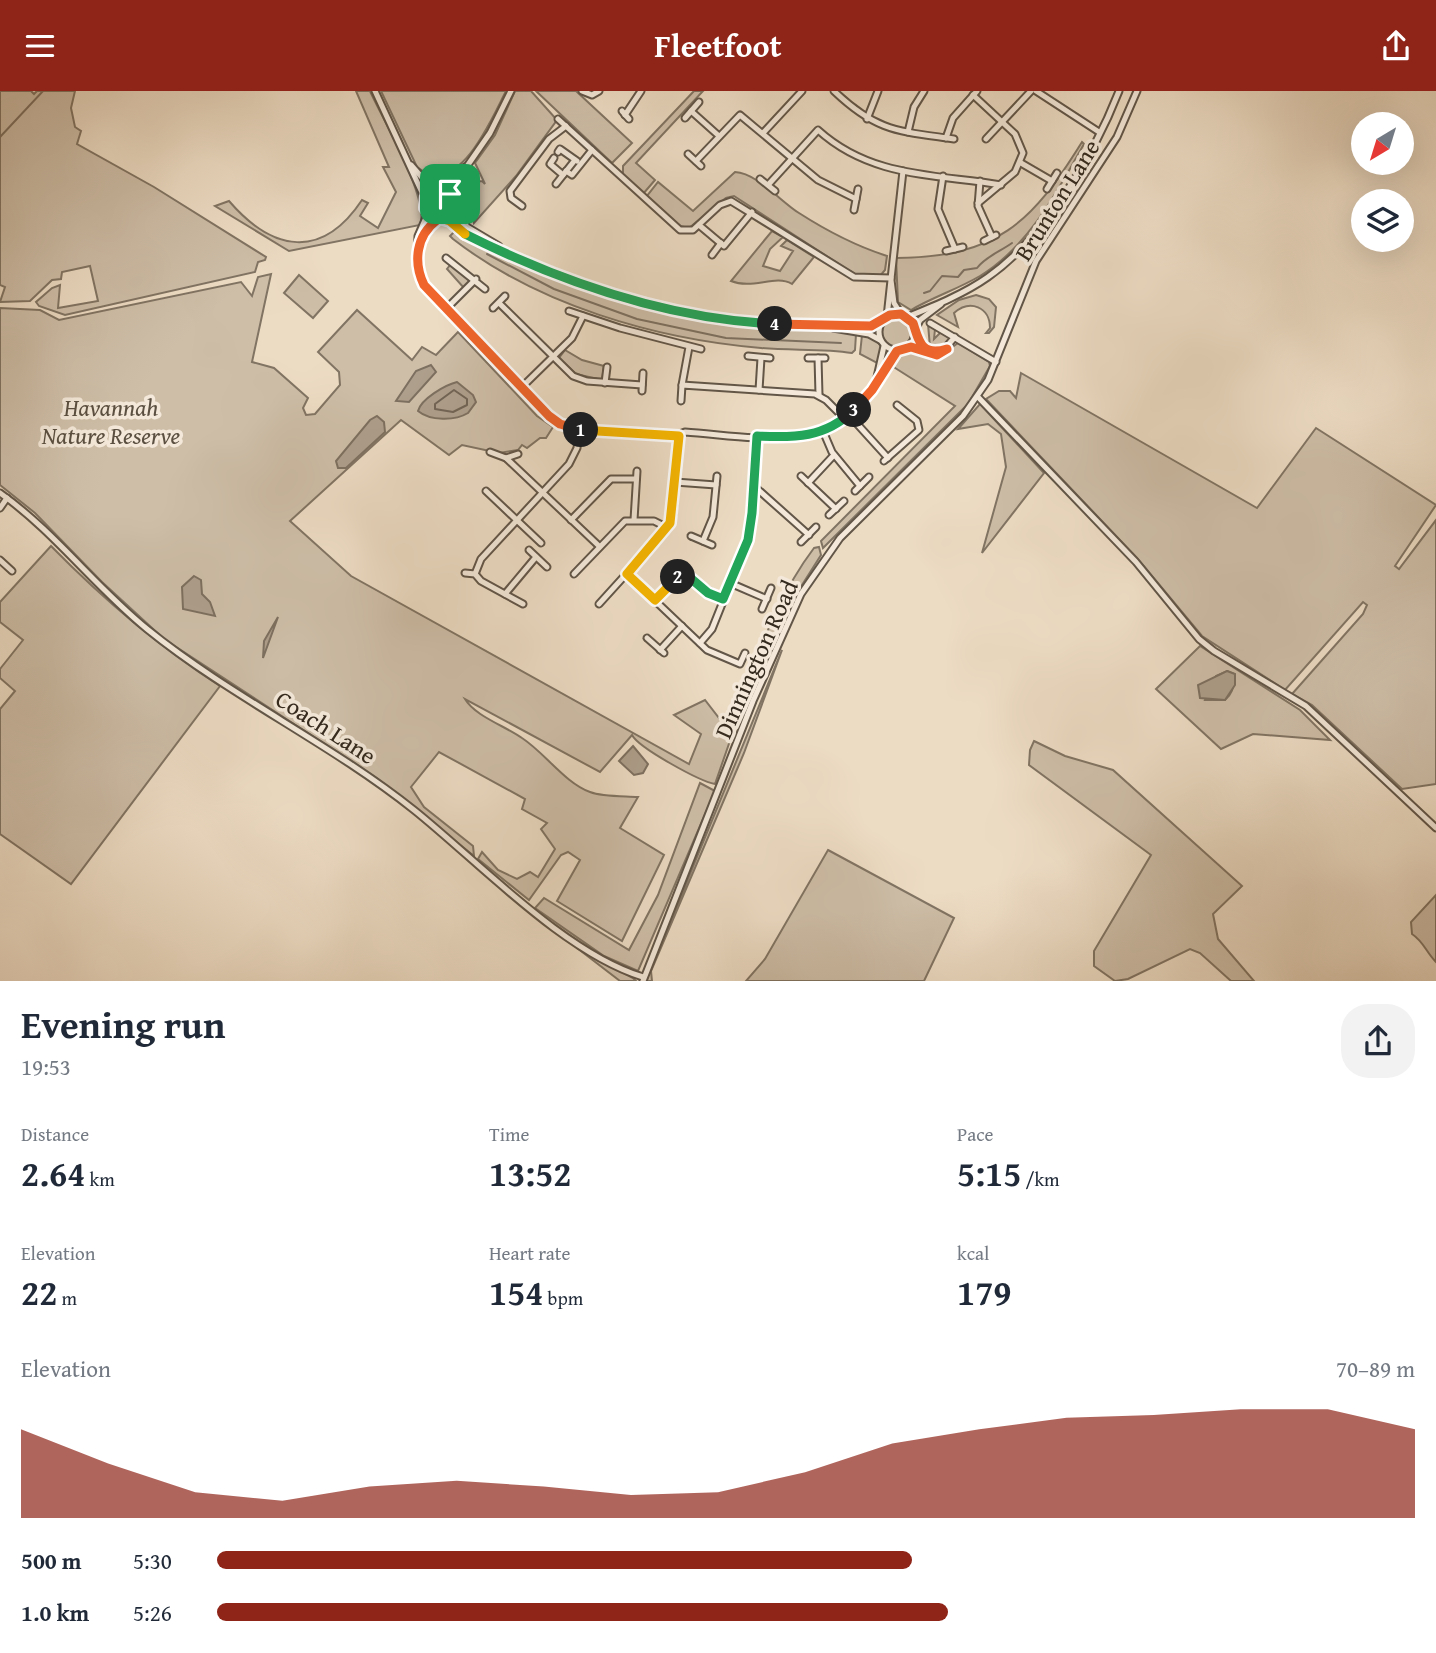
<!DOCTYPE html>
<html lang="en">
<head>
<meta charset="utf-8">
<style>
  body { margin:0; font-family:"Gentium Book Plus",serif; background:#f2f2f3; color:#1f2937; height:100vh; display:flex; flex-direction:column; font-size:26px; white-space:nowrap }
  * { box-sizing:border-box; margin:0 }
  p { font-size:23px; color:#747a83 }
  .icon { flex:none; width:38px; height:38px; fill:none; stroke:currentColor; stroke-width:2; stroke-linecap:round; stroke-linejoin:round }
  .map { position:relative; height:890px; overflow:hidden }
  .panel { display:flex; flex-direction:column; background:#fff; flex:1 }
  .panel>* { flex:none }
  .needle { width:46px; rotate:218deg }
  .fabs { position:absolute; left:1351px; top:21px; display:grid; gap:14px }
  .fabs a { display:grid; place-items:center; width:63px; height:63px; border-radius:50%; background:#fff; box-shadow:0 7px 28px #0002; font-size:35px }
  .pin { position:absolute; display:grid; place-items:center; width:60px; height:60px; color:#fff; margin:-30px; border-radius:14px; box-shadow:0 4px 10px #0006 }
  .km { position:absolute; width:35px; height:35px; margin:-18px; border-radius:50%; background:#222; color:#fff; font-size:19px; line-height:35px; text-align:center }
  .round { display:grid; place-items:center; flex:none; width:74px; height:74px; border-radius:28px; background:#f2f2f3 }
  .overview { display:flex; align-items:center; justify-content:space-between; height:119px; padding:0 21px }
  h1 { font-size:38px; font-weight:800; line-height:52px }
  .figures { display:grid; grid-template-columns:repeat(3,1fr); gap:10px; height:119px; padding:7px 21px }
  .figures div { display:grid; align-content:center }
  .figures b { font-size:35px; font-weight:800 }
  .figures small { font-size:19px; font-weight:400 }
  .figures p { font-size:19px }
  .chart { height:196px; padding:14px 21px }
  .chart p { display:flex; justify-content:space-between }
  .chart svg { width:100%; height:126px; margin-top:7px; fill:#8f2418; opacity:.7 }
  ul { padding:0 21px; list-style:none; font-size:23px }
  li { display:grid; grid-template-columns:112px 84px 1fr; align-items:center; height:52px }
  li i { height:18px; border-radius:9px; background:#8f2418 }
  header { display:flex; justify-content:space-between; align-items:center; height:91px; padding:0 21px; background:#8f2418; color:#fff; font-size:32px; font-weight:800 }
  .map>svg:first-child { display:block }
  .green { fill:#cebea8; stroke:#817463; stroke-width:2; fill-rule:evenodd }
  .water { fill:#ae9f8c; stroke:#7d7060; stroke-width:2 }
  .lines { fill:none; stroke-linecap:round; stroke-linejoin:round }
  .shore { stroke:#716455; stroke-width:2 }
  .stream { stroke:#7d7060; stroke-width:2 }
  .minor-casing { stroke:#625648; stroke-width:9 }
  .minor { stroke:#f3e8d9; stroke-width:5 }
  .split-1-casing { stroke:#fff; stroke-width:14 }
  .split-2-casing { stroke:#fff; stroke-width:14 }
  .split-3-casing { stroke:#fff; stroke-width:14 }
  .split-4-casing { stroke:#fff; stroke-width:14 }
  .split-5-casing { stroke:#fff; stroke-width:14 }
  .split-6-casing { stroke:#fff; stroke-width:14 }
  .split-1 { stroke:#f0652b; stroke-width:9 }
  .split-2 { stroke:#f5b400; stroke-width:9 }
  .split-3 { stroke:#22a559; stroke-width:9 }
  .split-4 { stroke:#f0652b; stroke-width:9 }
  .split-5 { stroke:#22a559; stroke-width:9 }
  .split-6 { stroke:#f5b400; stroke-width:9 }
  .labels { text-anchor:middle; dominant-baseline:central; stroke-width:7; stroke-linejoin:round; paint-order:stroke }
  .street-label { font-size:24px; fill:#342a1e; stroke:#f3e8d9 }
  .park-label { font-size:24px; font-style:italic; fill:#5a4f40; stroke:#f3e8d9 }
</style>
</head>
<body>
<header><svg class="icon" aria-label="menu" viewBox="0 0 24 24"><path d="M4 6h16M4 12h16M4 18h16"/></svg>Fleetfoot<svg class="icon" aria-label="share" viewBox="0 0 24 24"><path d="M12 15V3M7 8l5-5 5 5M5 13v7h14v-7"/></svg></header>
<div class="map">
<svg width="1436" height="890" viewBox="0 0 1436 890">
  <rect width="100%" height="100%" fill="#eddcc4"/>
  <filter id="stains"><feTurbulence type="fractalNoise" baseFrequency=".00286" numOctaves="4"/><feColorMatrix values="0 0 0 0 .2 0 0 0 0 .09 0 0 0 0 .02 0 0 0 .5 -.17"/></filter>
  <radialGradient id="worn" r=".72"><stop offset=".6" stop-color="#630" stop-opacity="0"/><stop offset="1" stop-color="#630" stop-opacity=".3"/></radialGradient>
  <g class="green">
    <path d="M0,0H31L34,3L37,0H75L71,17L75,36L81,40L77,53L154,96L266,166L265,169L258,171L255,181L65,224L39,215L36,211L52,197L60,194L58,217L98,210L90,175L62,181L61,188L52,189L30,210L0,211L5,196L0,194Z"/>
    <path d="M356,0H370C382,27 430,108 420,134L289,160L215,115L229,110C273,161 322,169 362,109L368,112L360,125L378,137L396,101L383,76H389Z"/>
    <path d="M381,0H506C491,29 458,109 417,76Z"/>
    <path d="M515,0H531L557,29L516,85L474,132L469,92L482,90L485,93L475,72L495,44Z"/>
    <path d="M536,0H576L632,52L612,72Z"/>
    <path d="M694,0H703L636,72L655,89L643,103L623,85V75Z"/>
    <path d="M1082,51L1084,53C1057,101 1029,155 980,185C958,198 933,206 911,219L898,211L896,167C997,166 1031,133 1082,51Z"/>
    <path d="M735,81C757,82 781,111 799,122C827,140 856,155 887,165L885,179L880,185H859L845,177L734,105L726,107L689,137L680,135L647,105L658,91L693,120Z"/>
    <path d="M772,140L783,146L770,158L763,175L780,180L793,160L781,155L787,149L814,166L792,193C775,183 753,199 731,190Z"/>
    <path d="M454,141L467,150L469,148L478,151C549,183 623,215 701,229C752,238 804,235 856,243L855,259L852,262C822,257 791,260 761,257C655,248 538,214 453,148L450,145Z"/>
    <path d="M451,173L472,189L464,197L447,178Z"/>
    <path d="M271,183L252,271L274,277L308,307L303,317L306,324L315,323L340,294L339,281L318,261L357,219L412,269L422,256L436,264L458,241L537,325L553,336L546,347H540L527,357L522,354L518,359L499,362L462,354L449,364L401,329L290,430L351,485L689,673L701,643L674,624L705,609L732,644L715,693C699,690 639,657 632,644L600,681L465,608C475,625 505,635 522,647C545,662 565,692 590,701C603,706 624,705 638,706L620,737L664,764L622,850L557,810L580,769L568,761L561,764L529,809L478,768L482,761L498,779L517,788L530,781L538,786L555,758L541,738L547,732L522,718L525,708L439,661L411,696L424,716L473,755L474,765L378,688L164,548L102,491L35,422L0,394V217L40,219L59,229L241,191L252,205L258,186Z"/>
    <path d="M299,184L328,210L313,227L284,202Z"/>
    <path d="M976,204L989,208L996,216L994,236L989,242H986L990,237C990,216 970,208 954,222L958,236L937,224L959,209Z"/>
    <circle cx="897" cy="241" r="15"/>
    <path d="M928,233L935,238L934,248L941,241L950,247L944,257L930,256Z"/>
    <path d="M862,244L876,249L881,255L879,273L860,263Z"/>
    <path d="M958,252L989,271L990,275L968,313L823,457L821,450L955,315L892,275L897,265L912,259L939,266Z"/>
    <path d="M565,259L582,269L604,275L602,289L576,283L559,267Z"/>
    <path d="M1021,282L1257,417L1316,337L1436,414L1395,475L1399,478L1436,429V693L1402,698L1312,614L1292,603L1363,523L1367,514L1363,511L1285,599L1202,545L1137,467L986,308L999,300H1010L1016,307Z"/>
    <path d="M980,313L1044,382L982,462L1006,376L1001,343L988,333L958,338Z"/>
    <path d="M51,455C103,508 158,555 220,595L71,793L0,743V618L15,600L0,587V578L23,549L0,531V511Z"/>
    <path d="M819,456L821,464L790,513L743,628L737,630L734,625C757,567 776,507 814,457Z"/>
    <path d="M1200,555L1300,619L1330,649L1253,643L1221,658L1156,598ZM1227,580L1234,583C1235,593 1233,602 1225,609H1205L1216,585Z"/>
    <path d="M782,559L744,662L651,880L652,890H646Z"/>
    <path d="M1034,650L1065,665L1113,679L1242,795L1213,823L1218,848L1254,890H1231L1200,862L1190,858L1128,888L1115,890L1094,875V860L1151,764L1029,674L1030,659Z"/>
    <path d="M700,692L715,700L638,880L604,865L535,817L544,807L629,859L658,804Z"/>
    <path d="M828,759L954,827L924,890H746L765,868Z"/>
    <path d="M1436,804V871C1426,861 1424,851 1412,843L1411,831Z"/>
    <path d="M577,857L633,887L636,890H620Z"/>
  </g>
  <g class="water">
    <path d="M431,274L436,281L409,311L396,310L416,280Z"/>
    <path d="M457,291L473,304L476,311L468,322C455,330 430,330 418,320C421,308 445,294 457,291Z"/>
    <path d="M377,325L384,331L385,341L346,377H338L336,370L370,329Z"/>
    <path d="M194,485L201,489L202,503L210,511L215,525L183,518L182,496Z"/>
    <path d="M278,526L263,567L264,550Z"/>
    <path d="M1227,580L1235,583V594L1225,609L1200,607L1198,594Z"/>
    <path d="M633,655L648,673L643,682L634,684L619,670Z"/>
  </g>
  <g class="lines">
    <path class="shore" d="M454,299L467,308V314L453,321L435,318V313Z"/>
    <g class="stream">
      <path d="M0,46L43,0"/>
      <path d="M487,163L554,198L637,228L726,247L841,252"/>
      <path d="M924,202L930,200L942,185L958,186L964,179L977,177C985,166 1001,160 1012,152"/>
    </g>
    <g class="minor-casing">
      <g id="minor">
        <path d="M375,0L425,108"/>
        <path d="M582,0L592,4L599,0"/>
        <path d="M834,0C877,41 898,40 954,48"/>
        <path d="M1036,0L1099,41"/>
        <path d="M973,4L1015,43L1023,62L1015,81L978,112"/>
        <path d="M622,20L629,28"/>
        <path d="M691,20L719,45"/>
        <path d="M625,24L641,0"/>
        <path d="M685,27L699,11"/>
        <path d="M558,28L680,139H693L720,114L731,110L854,186L891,187"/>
        <path d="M867,28L878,0"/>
        <path d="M908,41L914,16L924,0"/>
        <path d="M763,42L802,0"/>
        <path d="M946,47L953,27L977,0"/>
        <path d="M986,48L1031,0"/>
        <path d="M558,61L560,58L577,70"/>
        <path d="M688,63L701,75"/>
        <path d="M554,67L550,73L563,84"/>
        <path d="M696,70L740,24L818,89L856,108"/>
        <path d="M1021,72L1052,90"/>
        <path d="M411,74L433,99"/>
        <path d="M566,80L572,84L592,59"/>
        <path d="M943,85L938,118L955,158"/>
        <path d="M760,88L775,100"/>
        <path d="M980,90L978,115L992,146"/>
        <path d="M556,93L575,69"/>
        <path d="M768,94L818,39C871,87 935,83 1001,94"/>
        <path d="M441,98L465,76"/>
        <path d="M1047,98L1057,82"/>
        <circle cx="439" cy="113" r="15"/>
        <path d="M451,106L454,94L490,42L511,0"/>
        <path d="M453,115L467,136L499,155"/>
        <path d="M522,115L511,107L510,100L549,48L566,35"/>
        <path d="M854,119L858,98"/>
        <path d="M428,122L418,145L417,164L424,194L549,325L560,333L579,339L672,346L685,341C747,345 812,362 860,313C875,297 882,274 897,260"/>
        <path d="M441,127L481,151L584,193L667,218L762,233L871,235L882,231"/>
        <path d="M699,134L724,155L752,121"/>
        <path d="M984,150L996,144"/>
        <path d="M418,156L438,127"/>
        <path d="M946,160L963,156"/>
        <path d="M712,164L721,152"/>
        <path d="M446,167L485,198"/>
        <path d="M891,188L903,80"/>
        <path d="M499,212L573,285L587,290L642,294"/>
        <path d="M493,217L505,205"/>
        <path d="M446,218L476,188"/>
        <path d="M569,220L620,237L701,258"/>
        <circle cx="897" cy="241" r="18"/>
        <path d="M887,226L891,189L894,212L901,223"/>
        <path d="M907,226C934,215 964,203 988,186C1045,146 1094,64 1119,0"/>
        <path d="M930,232L996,271"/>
        <path d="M833,237L869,243L880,249"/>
        <path d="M916,237L920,229L941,213"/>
        <path d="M914,247L927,258L944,259"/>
        <path d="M908,256L939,264L955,246"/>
        <path d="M748,265L770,267"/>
        <path d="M808,267H825"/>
        <path d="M818,267L819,304"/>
        <path d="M877,286L884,255"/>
        <path d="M605,292L607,276"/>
        <path d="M682,294L689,256"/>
        <path d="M522,296L572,247L583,225"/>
        <path d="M759,299L761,267"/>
        <path d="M642,300L643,282"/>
        <path d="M978,306L1136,471L1199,548L1214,560L1306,615L1436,737"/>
        <path d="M681,310L682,294L815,303L826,309L844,327"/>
        <path d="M849,324L888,367"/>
        <path d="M823,340L832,361L860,395"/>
        <path d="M490,361L506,367L518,363"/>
        <path d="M506,367L599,455"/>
        <path d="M884,370L919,339L917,330L897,314"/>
        <path d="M801,385L836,418"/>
        <path d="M675,391L716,394"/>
        <path d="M808,392L834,364"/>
        <path d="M754,395L809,444"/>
        <path d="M486,400L541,452"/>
        <path d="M855,400L869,386"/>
        <path d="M0,402C55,441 95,496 147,538C231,606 330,652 414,719C479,771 564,862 643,886"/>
        <path d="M0,417L7,407"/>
        <path d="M829,424L844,410"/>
        <path d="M571,429L611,388H636"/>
        <path d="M634,429L637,380"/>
        <path d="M691,445L712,454"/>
        <path d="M703,450L713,426L717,385"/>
        <path d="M801,451L816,436"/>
        <path d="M529,459L547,476"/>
        <path d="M0,469L12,480"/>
        <path d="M465,482L475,483L481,490L523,513"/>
        <path d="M475,483L481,468L569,373L577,357L579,339"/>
        <path d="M574,483L625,430H654L668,437"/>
        <path d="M627,483L707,559L740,573L745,562"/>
        <path d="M730,492L767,508"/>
        <path d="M505,503L536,466"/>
        <path d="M655,509L682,485C697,487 708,502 723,508"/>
        <path d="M599,513L668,437L673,423L679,345"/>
        <path d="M762,518L771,497"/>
        <path d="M647,547L664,562"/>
        <path d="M700,552L712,538L748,448L752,422L757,345"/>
        <path d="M660,559L682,535"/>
        <path d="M643,890L753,610L801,503L840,447L963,325L988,289L1036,170L1117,46L1137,0"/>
      </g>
    </g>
    <use href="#minor" class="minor"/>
  </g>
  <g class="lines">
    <g class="split-1-casing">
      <path id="split-1" d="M450,103L453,111L451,120C447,125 442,125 437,129C416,145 413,171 424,194L549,325L560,333L581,339"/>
    </g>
    <g class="split-2-casing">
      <path id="split-2" d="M581,339L679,345L670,432L627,483L655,509L678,486"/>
    </g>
    <g class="split-3-casing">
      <path id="split-3" d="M678,486L688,485L708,502L723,508L748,449L752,422L757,345C794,347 825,347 854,319"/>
    </g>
    <g class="split-4-casing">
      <path id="split-4" d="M775,233L871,235L890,224L901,223L913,232C919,250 921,266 947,258L937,264L911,256L897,260L872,299L854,319"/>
    </g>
    <g class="split-5-casing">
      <path id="split-5" d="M465,143C561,191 668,228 775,233"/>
    </g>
    <g class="split-6-casing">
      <path id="split-6" d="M450,103C442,96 433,97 426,105L425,117L430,124L450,130L465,143"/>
    </g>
    <use href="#split-1" class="split-1"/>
    <use href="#split-2" class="split-2"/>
    <use href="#split-3" class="split-3"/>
    <use href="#split-4" class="split-4"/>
    <use href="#split-5" class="split-5"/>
    <use href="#split-6" class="split-6"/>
  </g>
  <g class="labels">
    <g class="street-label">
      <text transform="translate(1057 109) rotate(-58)">Brunton Lane</text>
      <text transform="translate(756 568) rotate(-66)">Dinnington Road</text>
      <text transform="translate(326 636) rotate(33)">Coach Lane</text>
    </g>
    <g class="park-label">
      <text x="111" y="316">Havannah<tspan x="111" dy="28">Nature Reserve</tspan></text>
    </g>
  </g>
  <rect width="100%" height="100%" filter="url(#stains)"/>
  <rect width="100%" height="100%" fill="url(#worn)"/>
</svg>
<div class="fabs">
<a><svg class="needle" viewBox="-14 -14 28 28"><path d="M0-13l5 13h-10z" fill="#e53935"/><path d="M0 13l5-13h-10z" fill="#747a83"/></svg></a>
<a><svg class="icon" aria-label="layers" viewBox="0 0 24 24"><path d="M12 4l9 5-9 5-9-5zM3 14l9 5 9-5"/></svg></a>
</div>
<div class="pin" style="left:450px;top:103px;background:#1e9e55"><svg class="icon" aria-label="arrive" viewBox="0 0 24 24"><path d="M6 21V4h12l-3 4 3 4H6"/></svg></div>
<b class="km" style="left:581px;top:339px">1</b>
<b class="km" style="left:678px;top:486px">2</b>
<b class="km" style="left:854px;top:319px">3</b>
<b class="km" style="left:775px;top:233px">4</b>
</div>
<section class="panel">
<div class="overview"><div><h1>Evening run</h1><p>19:53</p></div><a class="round"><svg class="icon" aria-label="share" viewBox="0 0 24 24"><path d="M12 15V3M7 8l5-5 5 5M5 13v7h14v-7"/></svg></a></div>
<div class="figures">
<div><p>Distance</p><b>2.64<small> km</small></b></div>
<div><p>Time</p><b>13:52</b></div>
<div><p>Pace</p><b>5:15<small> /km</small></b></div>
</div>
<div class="figures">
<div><p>Elevation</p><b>22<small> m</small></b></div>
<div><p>Heart rate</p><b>154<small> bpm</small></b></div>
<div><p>kcal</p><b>179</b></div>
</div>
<div class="chart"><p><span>Elevation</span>70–89 m</p>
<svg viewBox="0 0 160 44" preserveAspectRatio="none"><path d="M0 44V13L10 25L20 35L30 38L40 33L50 31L60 33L70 36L80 35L90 28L100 18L110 13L120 9L130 8L140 6L150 6L160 13V44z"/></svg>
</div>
<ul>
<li><b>500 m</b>5:30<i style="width:58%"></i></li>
<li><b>1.0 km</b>5:26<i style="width:61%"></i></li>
</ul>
</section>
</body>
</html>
